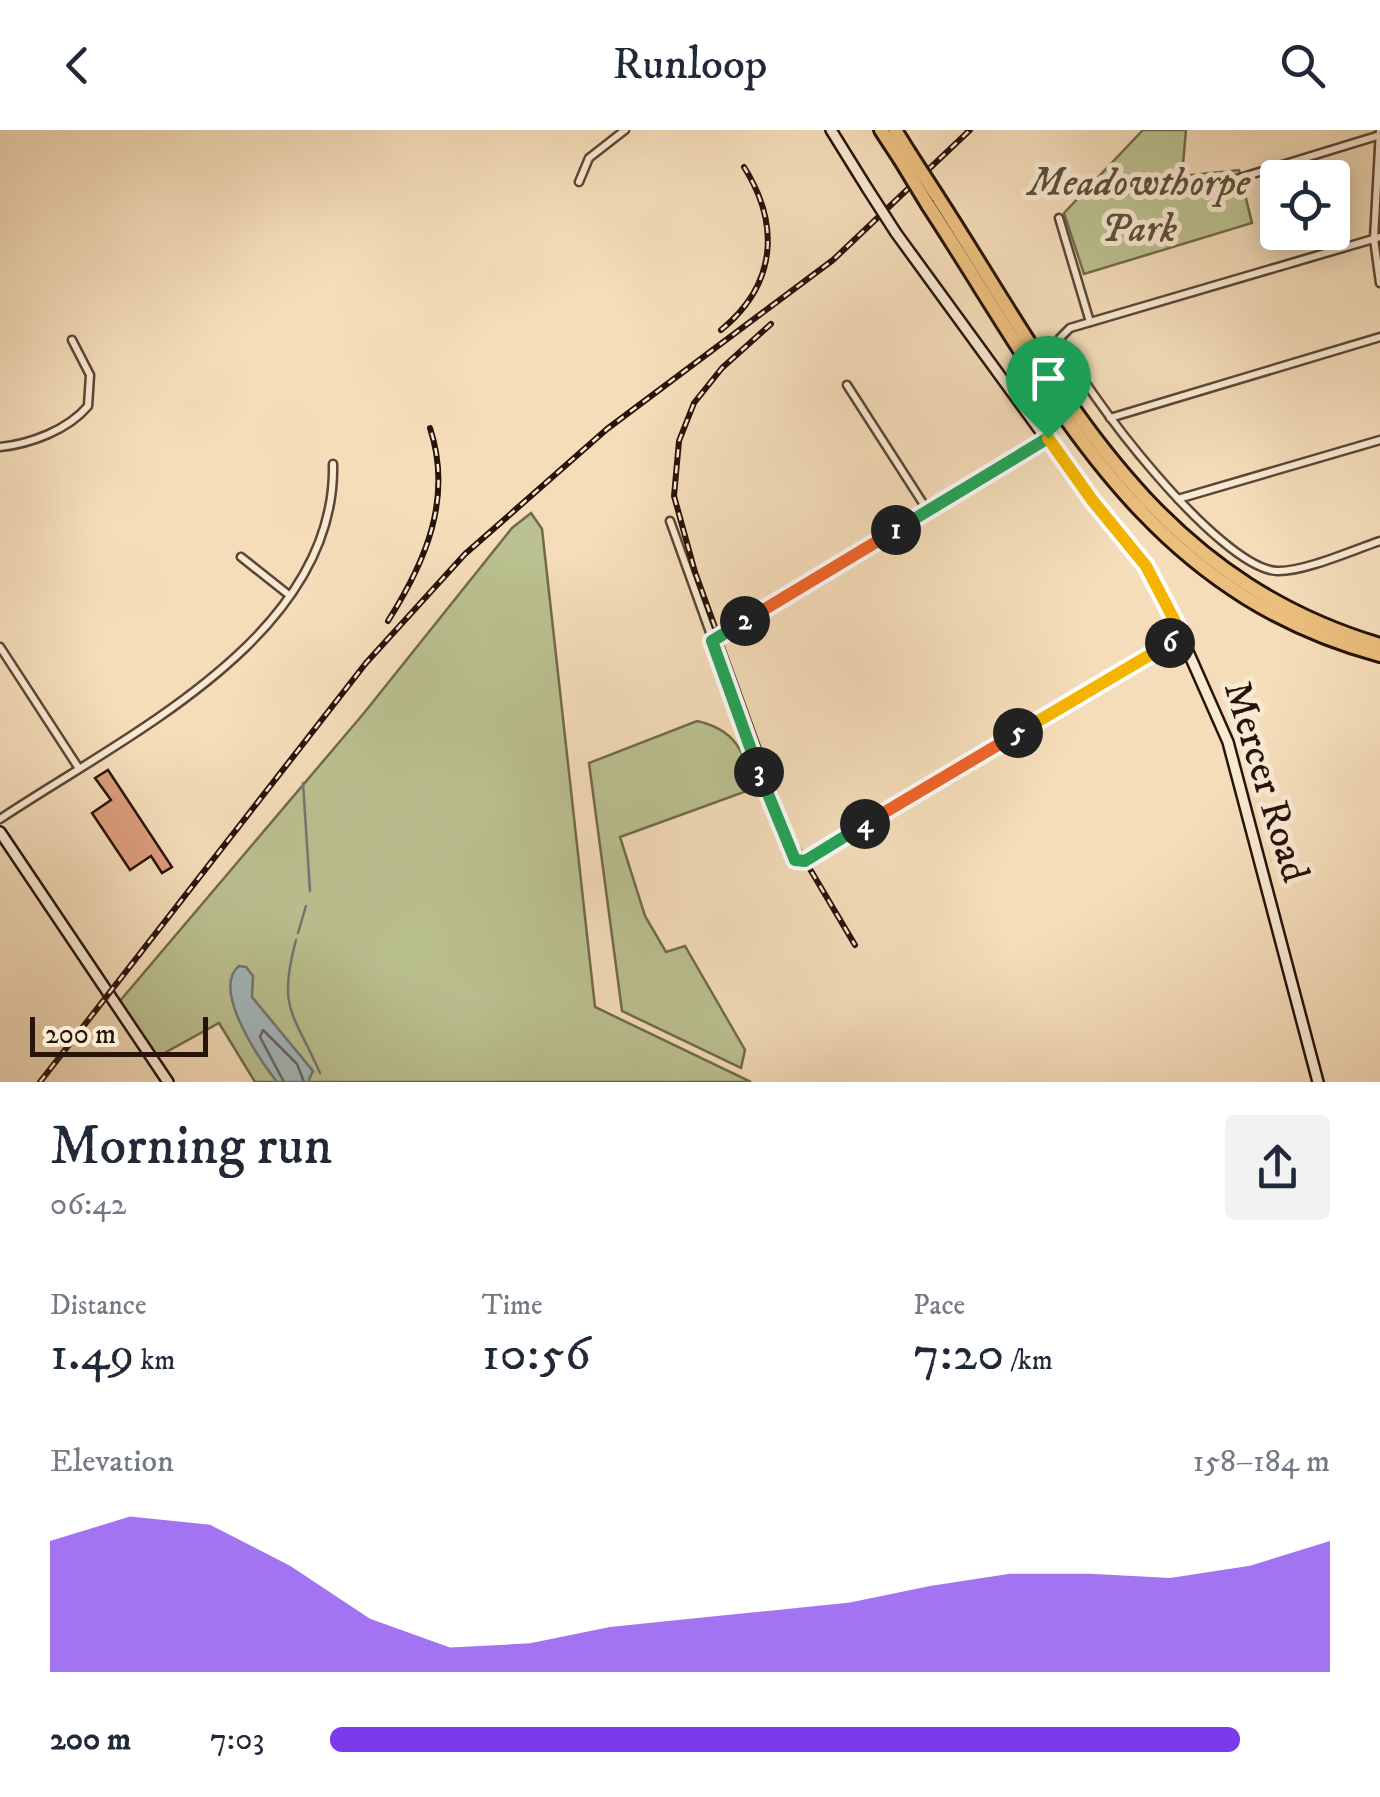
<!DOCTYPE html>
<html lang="en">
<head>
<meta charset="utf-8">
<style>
  body { margin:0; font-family:"IM FELL DW Pica",serif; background:#f2f2f3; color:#1f2937; height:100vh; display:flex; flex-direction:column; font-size:38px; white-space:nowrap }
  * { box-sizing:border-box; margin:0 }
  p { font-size:32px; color:#747a83 }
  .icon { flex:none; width:55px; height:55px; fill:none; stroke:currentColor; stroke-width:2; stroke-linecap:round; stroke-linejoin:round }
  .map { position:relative; height:952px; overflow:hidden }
  .side { display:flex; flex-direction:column; background:#fff; flex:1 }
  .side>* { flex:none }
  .controls { position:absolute; left:1260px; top:30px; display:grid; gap:20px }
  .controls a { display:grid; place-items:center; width:90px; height:90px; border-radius:10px; background:#fff; box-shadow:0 5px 25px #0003; font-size:50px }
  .scale { position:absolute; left:30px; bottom:25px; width:178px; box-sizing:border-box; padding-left:10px; border:5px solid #281309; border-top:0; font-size:28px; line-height:35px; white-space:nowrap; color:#281309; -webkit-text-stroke:8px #f8e9d2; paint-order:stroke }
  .pin { position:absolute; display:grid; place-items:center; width:85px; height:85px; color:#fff; margin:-102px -42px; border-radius:50% 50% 50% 0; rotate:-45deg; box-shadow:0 0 10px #0007 }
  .pin .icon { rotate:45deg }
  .km { position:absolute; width:50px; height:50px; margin:-25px; border-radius:50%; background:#222; color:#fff; font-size:28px; line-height:50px; text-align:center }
  .round { display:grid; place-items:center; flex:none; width:105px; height:105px; border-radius:10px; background:#f2f2f3 }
  .head { display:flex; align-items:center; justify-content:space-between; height:170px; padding:0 50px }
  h1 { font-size:55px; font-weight:600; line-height:75px }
  .stats { display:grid; grid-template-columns:repeat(3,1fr); gap:15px; height:170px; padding:10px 50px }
  .stats div { display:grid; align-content:center }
  .stats b { font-size:50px; font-weight:600 }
  .stats small { font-size:28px; font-weight:400 }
  .stats p { font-size:28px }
  .chart { height:280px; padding:20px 50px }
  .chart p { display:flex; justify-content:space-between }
  .chart svg { width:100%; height:180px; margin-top:10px; fill:#7c3aed; opacity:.7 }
  ul { padding:0 50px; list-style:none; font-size:32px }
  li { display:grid; grid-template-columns:160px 120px 1fr; align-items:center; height:75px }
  li i { height:25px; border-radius:12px; background:#7c3aed }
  header { display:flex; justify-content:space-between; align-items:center; height:130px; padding:0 50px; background:#fff; font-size:45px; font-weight:600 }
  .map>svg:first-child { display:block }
  .green { fill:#bbc190; stroke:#726a4c; stroke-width:2.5 }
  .water { fill:#a3b8bc; stroke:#727674; stroke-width:2.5 }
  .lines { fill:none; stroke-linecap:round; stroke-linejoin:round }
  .shore { stroke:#666662; stroke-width:2.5 }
  .stream { stroke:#727674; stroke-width:2.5 }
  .building { fill:#dd9d7c; stroke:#281309; stroke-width:2.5 }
  .street-casing { stroke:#5b4635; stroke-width:11 }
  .secondary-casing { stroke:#281309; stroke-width:14 }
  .highway-casing { stroke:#281309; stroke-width:18 }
  .street { stroke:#f8e9d2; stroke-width:6 }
  .secondary { stroke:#f8e9d2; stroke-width:9 }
  .highway { stroke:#eabe7d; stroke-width:12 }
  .rail-casing { stroke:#281309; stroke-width:6 }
  .rail { stroke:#f8e9d2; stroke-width:2.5; stroke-dasharray:8; stroke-linecap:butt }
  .secondary-bridge-casing { stroke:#281309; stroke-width:14; stroke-linecap:butt }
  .highway-bridge-casing { stroke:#281309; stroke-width:18; stroke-linecap:butt }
  .secondary-bridge { stroke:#f8e9d2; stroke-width:9 }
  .highway-bridge { stroke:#eabe7d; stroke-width:12 }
  .split-1-casing { stroke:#fff; stroke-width:20 }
  .split-2-casing { stroke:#fff; stroke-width:20 }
  .split-3-casing { stroke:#fff; stroke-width:20 }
  .split-4-casing { stroke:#fff; stroke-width:20 }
  .split-5-casing { stroke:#fff; stroke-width:20 }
  .split-6-casing { stroke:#fff; stroke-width:20 }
  .split-7-casing { stroke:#fff; stroke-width:20 }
  .split-8-casing { stroke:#fff; stroke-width:20 }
  .split-1 { stroke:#22a559; stroke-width:12 }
  .split-2 { stroke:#f0652b; stroke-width:12 }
  .split-3 { stroke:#22a559; stroke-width:12 }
  .split-4 { stroke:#22a559; stroke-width:12 }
  .split-5 { stroke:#f0652b; stroke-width:12 }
  .split-6 { stroke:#f5b400; stroke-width:12 }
  .split-7 { stroke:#f5b400; stroke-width:12 }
  .split-8 { stroke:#f5b400; stroke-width:12 }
  .labels { text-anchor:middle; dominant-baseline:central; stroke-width:10; stroke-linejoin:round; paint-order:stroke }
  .park-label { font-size:40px; font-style:italic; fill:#5b5038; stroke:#f8e9d2 }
  .street-label { font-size:40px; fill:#281309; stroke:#f8e9d2 }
</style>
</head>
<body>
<header><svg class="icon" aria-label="back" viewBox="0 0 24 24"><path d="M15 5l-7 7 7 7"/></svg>Runloop<svg class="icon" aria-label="search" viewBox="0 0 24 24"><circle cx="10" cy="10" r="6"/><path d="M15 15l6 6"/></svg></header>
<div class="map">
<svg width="1380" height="952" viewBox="0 0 1380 952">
  <rect width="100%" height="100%" fill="#f5ddba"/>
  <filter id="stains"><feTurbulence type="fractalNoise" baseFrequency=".002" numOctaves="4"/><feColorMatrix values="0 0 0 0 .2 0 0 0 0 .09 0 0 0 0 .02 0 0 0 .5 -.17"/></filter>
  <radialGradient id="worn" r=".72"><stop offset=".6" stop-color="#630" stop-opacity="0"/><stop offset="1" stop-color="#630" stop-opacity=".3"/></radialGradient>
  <g class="green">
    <path d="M1143,0H1186L1182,46L1239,40L1252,93L1084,144L1064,83Z"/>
    <path d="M531,383L542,399L595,877L751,952H255L219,893L157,927L119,872L364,583L512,398Z"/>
    <path d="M697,591C737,600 743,622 755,658L620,707L645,786L666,822L685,816L745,920L741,938L622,881L589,633Z"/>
  </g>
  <path class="water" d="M239,836L246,837L253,846L252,867L313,941L308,952H277C259,929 211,859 239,836Z"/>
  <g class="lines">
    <path class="shore" d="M284,952L260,907L263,900L297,934L304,952"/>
    <g class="stream">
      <path d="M303,653L310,761"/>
      <path d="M298,803L306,776"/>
      <path d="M296,810C277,880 294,883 320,943"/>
    </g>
  </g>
  <path class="building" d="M108,640L172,737L162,743L151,726L130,740L92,683L111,670L95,648Z"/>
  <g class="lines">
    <g class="street-casing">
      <g id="street">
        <path d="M1380,0L1374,109L1380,153"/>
        <path d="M1230,51L1380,5"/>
        <path d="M579,52L589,28L625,0"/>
        <path d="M1059,88L1090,192"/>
        <path d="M1380,107L1070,198L1060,208C1081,260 1220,439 1277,441C1304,442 1353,420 1380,411"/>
        <path d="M847,255L928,381"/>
        <path d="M1110,288L1380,207"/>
        <path d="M0,317C30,314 68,300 88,276L90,245L72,210"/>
        <path d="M1178,369L1380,310"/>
        <path d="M670,391L790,725L799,732L1181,505"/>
        <path d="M241,427L289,465"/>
        <path d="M713,511L1046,309"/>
        <path d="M0,517L78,637"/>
        <path d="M0,689C124,606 337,507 333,334"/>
      </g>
    </g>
    <g class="secondary-casing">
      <g id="secondary">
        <path d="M831,0L867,58"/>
        <path d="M896,103L1084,361L1136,421L1167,474L1228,612L1318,952"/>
        <path d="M0,702L168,952"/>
      </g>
    </g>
    <g class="highway-casing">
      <g id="highway">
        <path d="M881,0L900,29"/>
        <path d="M895,0L908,21"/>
        <path d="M937,66C1060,256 1145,445 1380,515"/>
        <path d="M928,75C1053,266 1141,461 1380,525"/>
      </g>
    </g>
    <use href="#street" class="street"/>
    <use href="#secondary" class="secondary"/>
    <use href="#highway" class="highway"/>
    <g class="rail-casing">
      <g id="rail">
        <path d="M771,194L722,238L694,273L679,311L674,366L695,442L791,707L855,815"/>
        <path d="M721,200C776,155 781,96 744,37"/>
        <path d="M388,491C426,431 453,368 430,298"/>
        <path d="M40,952L366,533L465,424L607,299L833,130L970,0"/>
      </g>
    </g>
    <use href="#rail" class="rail"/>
    <g class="secondary-bridge-casing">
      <path id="secondary-bridge" d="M867,58L896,103"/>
    </g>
    <g class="highway-bridge-casing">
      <g id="highway-bridge">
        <path d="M908,21L937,66"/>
        <path d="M900,29L928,75"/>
      </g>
    </g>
    <use href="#secondary-bridge" class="secondary-bridge"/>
    <use href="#highway-bridge" class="highway-bridge"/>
  </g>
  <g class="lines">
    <g class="split-1-casing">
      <path id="split-1" d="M896,400L1048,308"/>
    </g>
    <g class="split-2-casing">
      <path id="split-2" d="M745,491L896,400"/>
    </g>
    <g class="split-3-casing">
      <path id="split-3" d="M745,491L712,511L759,642"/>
    </g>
    <g class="split-4-casing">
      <path id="split-4" d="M759,642L795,730L805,731L865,694"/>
    </g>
    <g class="split-5-casing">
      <path id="split-5" d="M865,694L1018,603"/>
    </g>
    <g class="split-6-casing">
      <path id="split-6" d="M1018,603L1170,513"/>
    </g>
    <g class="split-7-casing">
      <path id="split-7" d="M1092,370L1146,436L1182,505L1170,513"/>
    </g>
    <g class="split-8-casing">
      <path id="split-8" d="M1048,308L1092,370"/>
    </g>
    <use href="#split-1" class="split-1"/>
    <use href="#split-2" class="split-2"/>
    <use href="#split-3" class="split-3"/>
    <use href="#split-4" class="split-4"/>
    <use href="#split-5" class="split-5"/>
    <use href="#split-6" class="split-6"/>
    <use href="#split-7" class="split-7"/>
    <use href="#split-8" class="split-8"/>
  </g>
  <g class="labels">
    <g class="park-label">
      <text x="1139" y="54">Meadowthorpe<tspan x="1139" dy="46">Park</tspan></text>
    </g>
    <g class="street-label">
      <text transform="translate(1265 652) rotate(73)">Mercer Road</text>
    </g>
  </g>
  <rect width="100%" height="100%" filter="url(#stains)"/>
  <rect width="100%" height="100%" fill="url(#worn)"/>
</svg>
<div class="controls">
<a><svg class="icon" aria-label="locate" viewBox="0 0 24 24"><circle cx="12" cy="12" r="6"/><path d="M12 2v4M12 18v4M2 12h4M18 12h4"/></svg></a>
</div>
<div class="scale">200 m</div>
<div class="pin" style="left:1048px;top:308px;background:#1e9e55"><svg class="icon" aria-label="arrive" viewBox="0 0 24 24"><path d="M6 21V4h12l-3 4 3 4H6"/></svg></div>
<b class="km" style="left:896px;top:400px">1</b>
<b class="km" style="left:745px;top:491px">2</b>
<b class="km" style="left:759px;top:642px">3</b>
<b class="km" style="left:865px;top:694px">4</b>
<b class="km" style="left:1018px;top:603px">5</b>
<b class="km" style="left:1170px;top:513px">6</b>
</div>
<section class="side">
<div class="head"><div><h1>Morning run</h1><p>06:42</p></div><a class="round"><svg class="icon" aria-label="share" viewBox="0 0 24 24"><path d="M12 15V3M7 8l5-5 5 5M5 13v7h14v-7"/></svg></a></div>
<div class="stats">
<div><p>Distance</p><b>1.49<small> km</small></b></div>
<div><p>Time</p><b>10:56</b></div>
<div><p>Pace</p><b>7:20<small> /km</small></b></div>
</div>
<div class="chart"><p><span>Elevation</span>158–184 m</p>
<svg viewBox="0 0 160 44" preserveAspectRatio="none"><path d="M0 44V12L10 6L20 8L30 18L40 31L50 38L60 37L70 33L80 31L90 29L100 27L110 23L120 20L130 20L140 21L150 18L160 12V44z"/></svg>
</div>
<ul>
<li><b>200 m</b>7:03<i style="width:91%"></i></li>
</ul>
</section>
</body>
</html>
